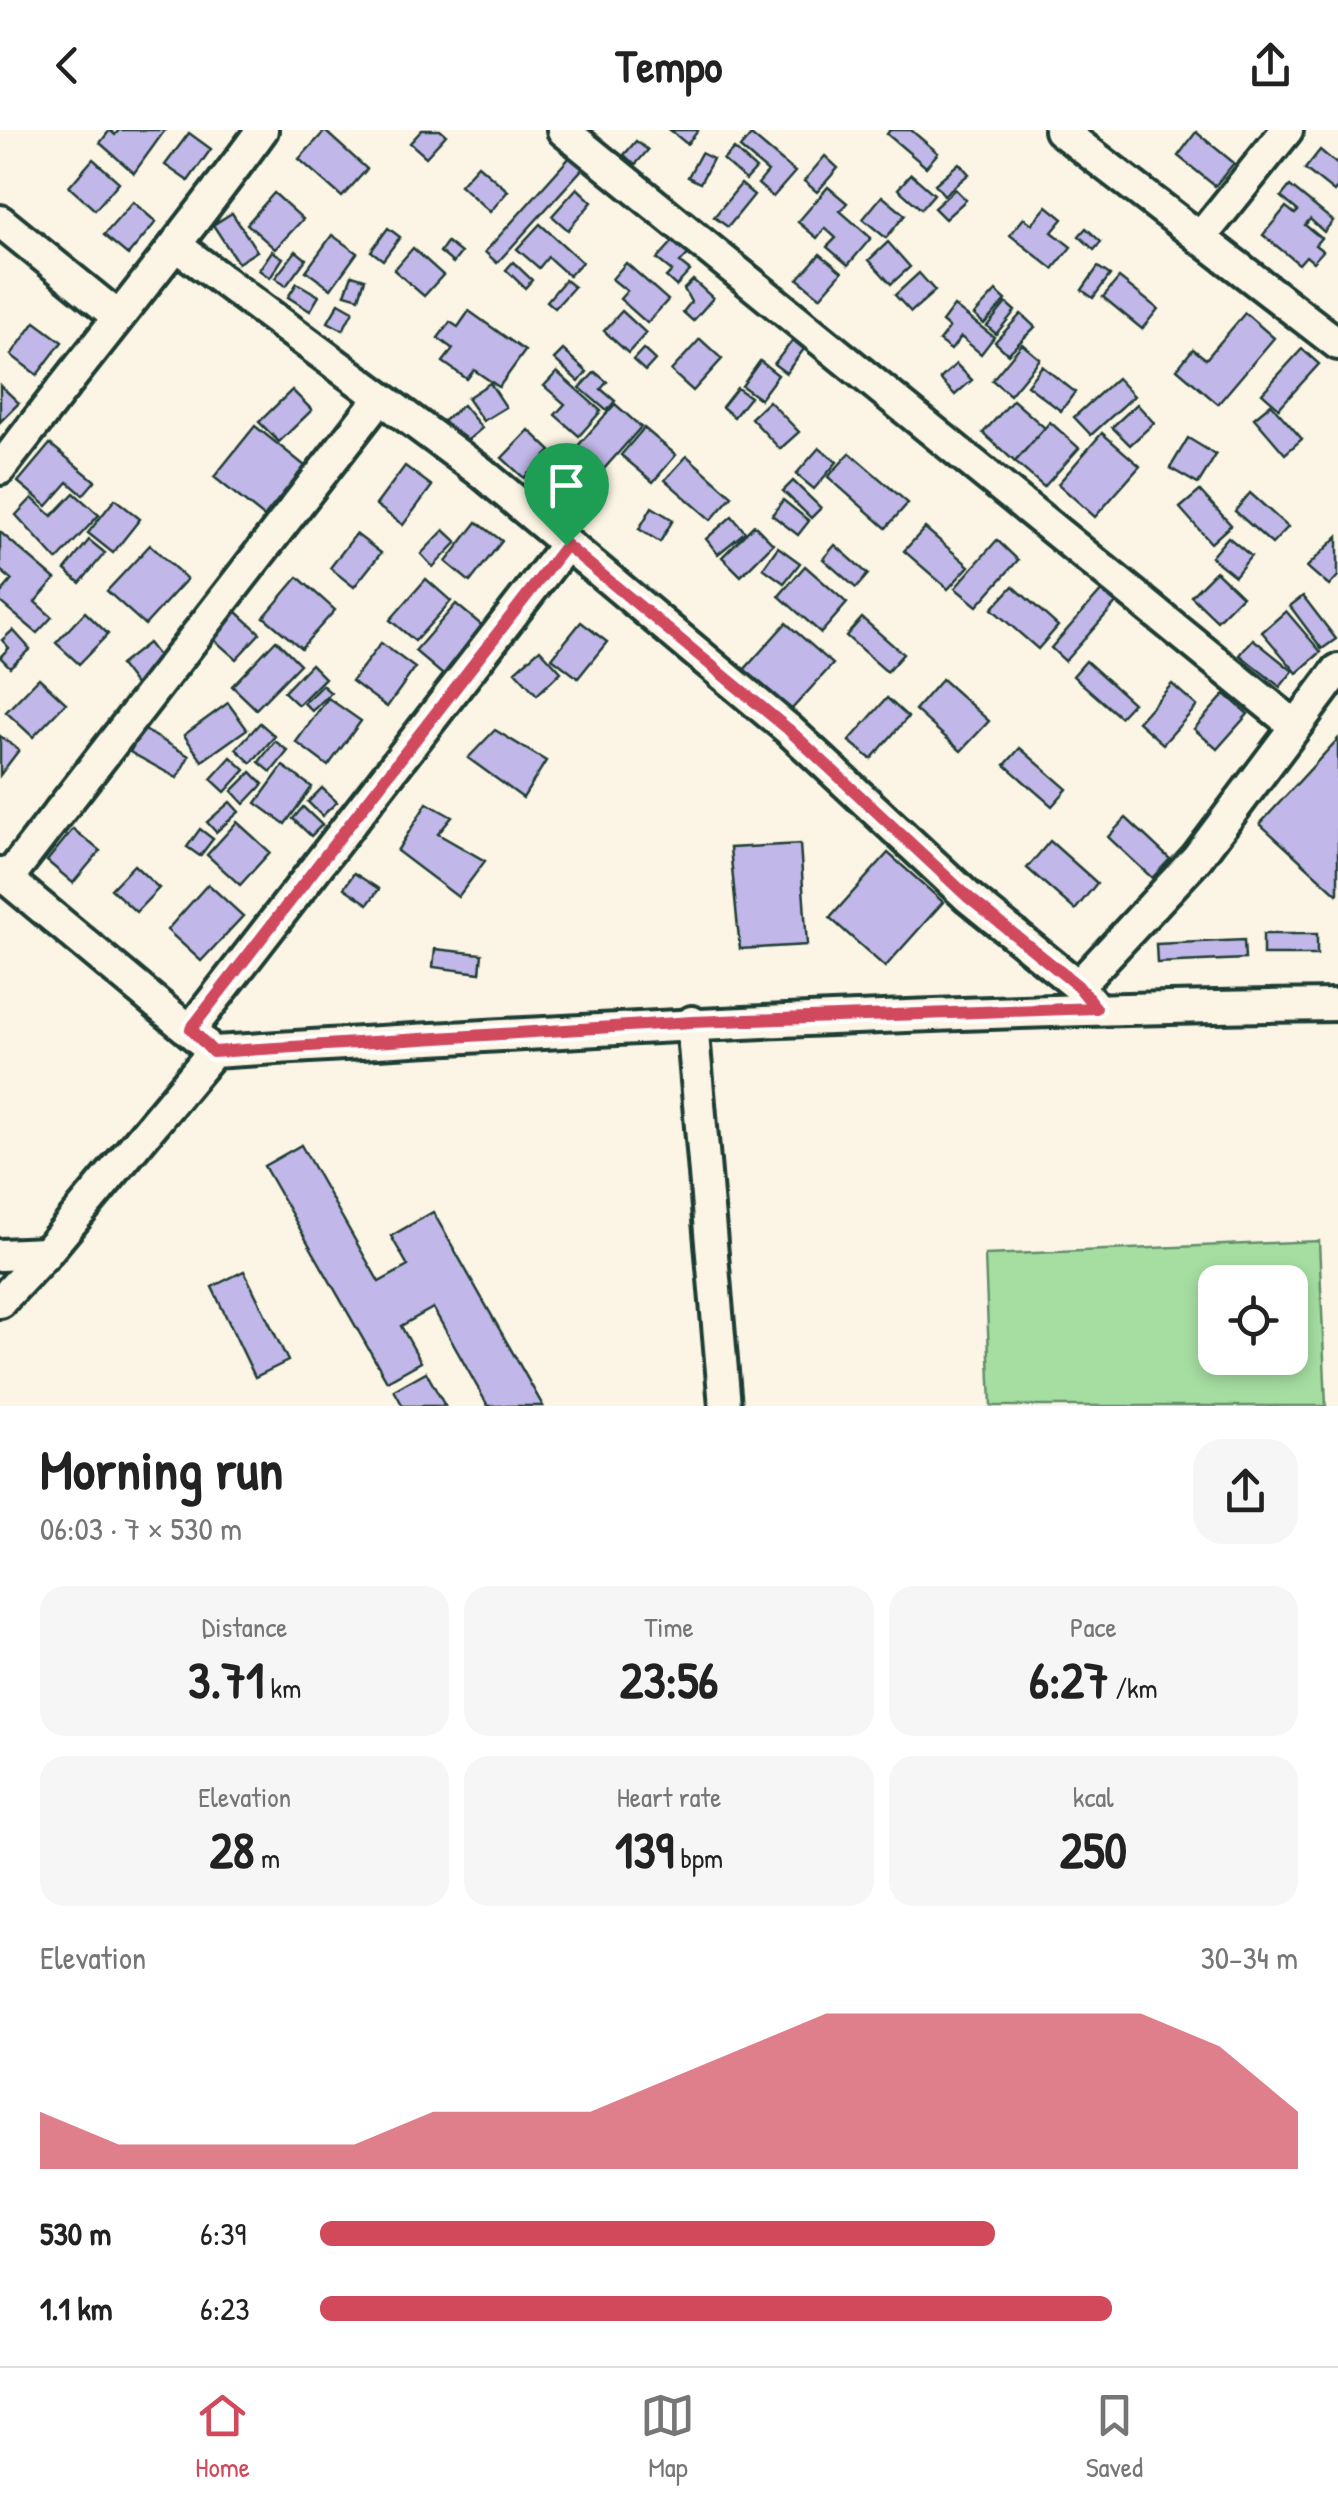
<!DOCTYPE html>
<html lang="en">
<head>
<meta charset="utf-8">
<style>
  body { margin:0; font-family:"Patrick Hand",sans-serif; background:#f6f6f6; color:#222; height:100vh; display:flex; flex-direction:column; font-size:38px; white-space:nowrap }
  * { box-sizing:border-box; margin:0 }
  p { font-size:32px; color:#767676 }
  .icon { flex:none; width:55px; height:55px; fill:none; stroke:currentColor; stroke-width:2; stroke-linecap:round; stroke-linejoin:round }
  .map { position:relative; height:1276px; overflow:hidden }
  .panel { display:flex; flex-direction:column; background:#fff; flex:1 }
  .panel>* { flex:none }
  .tools { position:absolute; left:1198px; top:1135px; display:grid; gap:20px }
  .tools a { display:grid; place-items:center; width:110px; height:110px; border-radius:20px; background:#fff; box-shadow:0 5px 15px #0003; font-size:50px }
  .pin { position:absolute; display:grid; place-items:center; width:85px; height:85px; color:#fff; margin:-102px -42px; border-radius:50% 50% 50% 0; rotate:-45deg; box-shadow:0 0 10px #0007 }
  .pin .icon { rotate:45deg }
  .round { display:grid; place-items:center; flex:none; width:105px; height:105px; border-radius:30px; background:#f6f6f6 }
  .head { display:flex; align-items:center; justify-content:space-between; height:170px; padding:0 40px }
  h1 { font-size:55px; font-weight:700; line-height:75px }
  .stats { display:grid; grid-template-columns:repeat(3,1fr); gap:15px; height:170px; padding:10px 40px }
  .stats div { display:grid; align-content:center; border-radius:25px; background:#f6f6f6; text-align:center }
  .stats b { font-size:50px; font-weight:700 }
  .stats small { font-size:28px; font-weight:400 }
  .stats p { font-size:28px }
  .chart { height:280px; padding:20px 40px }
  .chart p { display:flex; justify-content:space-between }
  .chart svg { width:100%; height:180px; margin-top:10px; fill:#d1495b; opacity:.7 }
  ul { padding:0 40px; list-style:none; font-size:32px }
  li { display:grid; grid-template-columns:160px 120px 1fr; align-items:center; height:75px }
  li i { height:25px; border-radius:12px; background:#d1495b }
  header { display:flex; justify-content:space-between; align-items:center; height:130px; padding:0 40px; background:#fff; font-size:45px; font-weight:700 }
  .tab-bar { display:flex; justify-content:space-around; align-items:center; height:140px; border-top:2px solid #e0e0e0; background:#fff; font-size:28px; color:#767676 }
  .tab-bar a { display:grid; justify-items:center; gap:5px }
  .tab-bar .current { color:#d1495b }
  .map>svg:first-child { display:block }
  .green { fill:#a6dea2; stroke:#628e6b; stroke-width:2.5; fill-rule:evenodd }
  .building { fill:#c1b7e8; stroke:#1f3d34; stroke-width:2.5 }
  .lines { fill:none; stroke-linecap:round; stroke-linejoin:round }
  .minor-casing { stroke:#1f3d34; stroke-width:38 }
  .minor { stroke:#fcf5e5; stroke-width:30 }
  .route-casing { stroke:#fff; stroke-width:20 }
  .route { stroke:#d1495b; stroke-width:12 }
</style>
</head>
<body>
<header><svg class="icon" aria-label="back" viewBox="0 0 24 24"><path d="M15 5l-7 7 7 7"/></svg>Tempo<svg class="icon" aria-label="share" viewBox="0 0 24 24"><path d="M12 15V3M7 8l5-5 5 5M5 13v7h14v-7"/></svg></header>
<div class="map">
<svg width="1338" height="1276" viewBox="0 0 1338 1276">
  <rect width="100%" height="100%" fill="#fcf5e5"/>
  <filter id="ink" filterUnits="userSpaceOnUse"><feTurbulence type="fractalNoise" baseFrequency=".01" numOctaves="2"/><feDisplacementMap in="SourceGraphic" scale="20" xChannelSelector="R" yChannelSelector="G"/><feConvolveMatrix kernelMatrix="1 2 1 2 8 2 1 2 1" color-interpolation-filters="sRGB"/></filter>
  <g filter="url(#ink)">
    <path class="green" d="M1319,1111L1326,1276H991L985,1125ZM1215,1152H1290V1228H1215Z"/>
    <g class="building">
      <path d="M110,0L115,5L119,0H165L134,43L100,13Z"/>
      <path d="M422,0H440L446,5L426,27L410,13Z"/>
      <path d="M670,0H696L698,1L687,14Z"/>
      <path d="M890,0H911L938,23L926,37L887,4Z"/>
      <path d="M325,1L367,39L342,67L299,29Z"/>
      <path d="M1196,2L1234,33L1215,56L1178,26Z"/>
      <path d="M189,3L211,19L188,51L165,35Z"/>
      <path d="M751,5L795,42L773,67L758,54L768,42L740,18Z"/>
      <path d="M636,11L648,20L635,35L624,25Z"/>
      <path d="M734,19L756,39L746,50L723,30Z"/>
      <path d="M1320,20L1338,35V57L1334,62L1305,39Z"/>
      <path d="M701,23L713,29L700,53L688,47Z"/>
      <path d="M571,26L584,37L497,133L485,122Z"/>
      <path d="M825,26L838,38L817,62L804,51Z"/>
      <path d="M93,29L119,52L95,80L69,57Z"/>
      <path d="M959,33L969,44L944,65L935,54Z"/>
      <path d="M478,35L508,61L490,82L460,55Z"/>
      <path d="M911,44L934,64L921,79L898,59Z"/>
      <path d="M741,54L754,65L728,97L714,87Z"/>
      <path d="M1290,56L1333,91L1324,102L1310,89L1305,95L1321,108L1315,115L1323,121L1313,132L1306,126L1299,134L1263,105L1286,77L1295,84L1298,81L1281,67Z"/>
      <path d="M828,57L847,73L840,81L871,108L848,135L827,117L836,108L825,98L817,108L798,92Z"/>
      <path d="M577,58L592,72L568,100L552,86Z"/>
      <path d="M955,59L966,70L945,89L934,78Z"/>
      <path d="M274,63L303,89L275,119L247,94Z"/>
      <path d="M882,66L905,85L886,108L863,89Z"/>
      <path d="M133,72L156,92L128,125L104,105Z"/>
      <path d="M1047,76L1063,89L1052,102L1071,117L1053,139L1010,105L1024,88L1032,94Z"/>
      <path d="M232,83L257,121L238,133L213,95Z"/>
      <path d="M540,94L582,132L569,146L548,127L539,138L517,119Z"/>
      <path d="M388,98L400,107L383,130L371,121Z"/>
      <path d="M1086,98L1101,112L1094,120L1079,106Z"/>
      <path d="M332,105L357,123L331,159L306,141Z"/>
      <path d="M678,106L693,119L680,133L690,141L676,156L666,147L672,141L657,129Z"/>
      <path d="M447,112L461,123L453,133L440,122Z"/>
      <path d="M888,112L910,137L891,154L869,130Z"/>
      <path d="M413,118L443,145L424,166L394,140Z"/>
      <path d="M272,121L283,128L270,148L259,140Z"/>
      <path d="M296,121L306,129L286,156L275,148Z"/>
      <path d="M820,124L842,142L820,167L798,149Z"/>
      <path d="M513,132L532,150L525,158L506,140Z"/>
      <path d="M626,133L668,170L647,193L620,169L627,161L612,149Z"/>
      <path d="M1098,137L1110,145L1093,168L1082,160Z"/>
      <path d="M919,143L935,161L911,182L895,165Z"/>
      <path d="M352,145L365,149L359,168L345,164Z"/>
      <path d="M1119,148L1158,179L1142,199L1103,167Z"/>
      <path d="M565,150L574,157L555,178L547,171Z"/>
      <path d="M693,150L713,168L693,191L683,182L691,172L684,159Z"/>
      <path d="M297,153L319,166L310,181L288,167Z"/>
      <path d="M996,161L1006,170L984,194L974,185Z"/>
      <path d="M339,173L353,181L343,200L328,192Z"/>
      <path d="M1006,173L1015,181L996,204L987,196Z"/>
      <path d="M954,176L994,207L981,224L961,207L951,220L939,211L949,198L942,192Z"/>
      <path d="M469,181L525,221L499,257L474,240L467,249L443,232L453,219L438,208L450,192L458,197Z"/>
      <path d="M622,181L646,203L628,223L604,201Z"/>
      <path d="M1245,183L1274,208L1218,274L1177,239L1193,219L1206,229Z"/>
      <path d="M1021,184L1035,197L1008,224L995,212Z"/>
      <path d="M35,192L62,212L37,245L11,225Z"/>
      <path d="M700,209L722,229L693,261L671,241Z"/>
      <path d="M793,210L804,219L786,243L774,234Z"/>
      <path d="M1022,214L1040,229L1010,265L992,250Z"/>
      <path d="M643,219L655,230L645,241L633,230Z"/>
      <path d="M1302,219L1319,234L1279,278L1262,263Z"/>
      <path d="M563,220L587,242L579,252L554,229Z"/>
      <path d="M760,231L778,245L760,269L742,256Z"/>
      <path d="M956,234L972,250L955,265L940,249Z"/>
      <path d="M1042,236L1075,262L1061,281L1027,255Z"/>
      <path d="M557,242L601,281L579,306L555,285L565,274L544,256Z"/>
      <path d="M595,242L607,252L601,259L615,271L607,281L580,258Z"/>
      <path d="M1117,248L1134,266L1091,305L1074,287Z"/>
      <path d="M490,253L506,277L483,291L467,268Z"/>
      <path d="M0,255L19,273L0,292Z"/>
      <path d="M737,258L750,267L734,287L722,277Z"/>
      <path d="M292,260L312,280L279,312L259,292Z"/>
      <path d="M1013,270L1045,298L1015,332L983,303Z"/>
      <path d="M769,271L799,302L780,319L751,288Z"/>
      <path d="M615,274L641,297L603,340L577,317Z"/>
      <path d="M1137,274L1154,293L1130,315L1112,297Z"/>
      <path d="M1271,274L1302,309L1285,324L1254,288Z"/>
      <path d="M463,275L482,298L460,317L441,293Z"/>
      <path d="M1050,292L1079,318L1044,357L1015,332Z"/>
      <path d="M255,296L305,336L264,387L214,347Z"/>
      <path d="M644,298L676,325L653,352L621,325Z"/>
      <path d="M529,300L551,321L524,348L502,328Z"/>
      <path d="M1102,303L1140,336L1095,387L1058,354Z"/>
      <path d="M1188,308L1216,325L1198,354L1170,338Z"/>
      <path d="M50,314L95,351L83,365L68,352L47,376L18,352Z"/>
      <path d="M819,318L837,332L814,359L796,344Z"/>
      <path d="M850,323L908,373L886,398L828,347Z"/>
      <path d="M687,326L732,366L711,390L665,350Z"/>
      <path d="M405,336L432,356L403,395L376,375Z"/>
      <path d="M793,351L821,378L811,388L783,361Z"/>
      <path d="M1200,361L1231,395L1211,413L1180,378Z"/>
      <path d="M74,363L99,385L57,430L16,385L32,368L52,386Z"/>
      <path d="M1250,363L1288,397L1272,414L1235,381Z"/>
      <path d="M115,369L140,389L113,423L88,403Z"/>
      <path d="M783,370L809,391L798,405L772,385Z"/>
      <path d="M652,377L673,390L660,412L639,399Z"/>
      <path d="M732,386L745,402L718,424L706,409Z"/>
      <path d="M477,392L502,411L470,452L446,432Z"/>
      <path d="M754,395L773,414L741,446L722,427Z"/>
      <path d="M925,398L969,436L948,459L904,421Z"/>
      <path d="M444,400L457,412L433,437L421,424Z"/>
      <path d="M0,402L55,449L35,472L52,487L37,503L0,472V464L12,450L0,440Z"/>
      <path d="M356,404L381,423L354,457L330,438Z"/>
      <path d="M1338,406V446L1329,456L1307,437Z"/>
      <path d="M1228,407L1251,426L1235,446L1211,427Z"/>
      <path d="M89,410L105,423L80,453L65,440Z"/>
      <path d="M997,410L1018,430L977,476L955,458Z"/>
      <path d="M150,415L187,449L145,495L107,461Z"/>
      <path d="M835,415L868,444L856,458L823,429Z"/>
      <path d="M778,417L800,433L784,453L763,438Z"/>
      <path d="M805,436L847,473L821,503L779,466Z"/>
      <path d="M1216,441L1242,466L1217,491L1191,466Z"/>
      <path d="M298,447L335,480L301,518L264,487Z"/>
      <path d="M426,449L451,471L415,511L390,490Z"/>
      <path d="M1013,456L1058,496L1038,519L992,479Z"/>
      <path d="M1103,459L1117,472L1065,531L1051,518Z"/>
      <path d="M1303,466L1336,509L1322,519L1290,476Z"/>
      <path d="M456,474L485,498L443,545L415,521Z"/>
      <path d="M236,481L260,503L236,529L212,508Z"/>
      <path d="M1286,481L1321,522L1297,543L1262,502Z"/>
      <path d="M85,482L108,504L79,534L56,513Z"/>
      <path d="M862,488L903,524L887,542L846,506Z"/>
      <path d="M581,492L607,512L578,548L552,528Z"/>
      <path d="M786,493L833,534L790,581L744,540Z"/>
      <path d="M13,500L30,519L10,537L0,527L9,518L2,510Z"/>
      <path d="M1253,509L1293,541L1280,557L1240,525Z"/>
      <path d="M276,510L300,534L256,579L232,556Z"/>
      <path d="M148,513L165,535L136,556L120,535Z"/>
      <path d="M381,513L415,538L387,577L352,551Z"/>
      <path d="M540,519L561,542L537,565L515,541Z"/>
      <path d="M1086,531L1133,573L1120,587L1073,546Z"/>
      <path d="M311,534L325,548L298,575L284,562Z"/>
      <path d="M39,548L66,573L33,607L6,582Z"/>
      <path d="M942,549L989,591L961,621L915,580Z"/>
      <path d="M1172,554L1197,576L1163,614L1138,592Z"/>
      <path d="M322,555L331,563L312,581L304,573Z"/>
      <path d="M1225,564L1248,584L1217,619L1194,599Z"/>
      <path d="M328,568L361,591L328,636L296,612Z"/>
      <path d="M887,568L908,587L871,629L849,611Z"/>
      <path d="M228,573L247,599L202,631L184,605Z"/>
      <path d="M260,593L275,606L251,633L236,619Z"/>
      <path d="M143,599L189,626L177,648L130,622Z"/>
      <path d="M495,600L546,631L523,668L468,628Z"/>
      <path d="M0,606L19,620L0,645Z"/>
      <path d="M1338,609V763L1337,764L1260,694Z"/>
      <path d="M275,611L288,621L271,642L259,632Z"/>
      <path d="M1020,618L1067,659L1052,676L1005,635Z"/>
      <path d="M231,627L245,640L225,662L211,649Z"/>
      <path d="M283,636L312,657L285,694L256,673Z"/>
      <path d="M251,642L263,654L244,674L232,661Z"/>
      <path d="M322,658L337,672L322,686L308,672Z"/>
      <path d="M230,672L239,682L216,702L207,692Z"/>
      <path d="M427,673L452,687L438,704L485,731L458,767L397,721Z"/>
      <path d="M303,677L322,695L311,706L293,689Z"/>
      <path d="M1126,688L1170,729L1152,748L1108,707Z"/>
      <path d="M237,692L270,722L240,755L207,725Z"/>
      <path d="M73,699L100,721L73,753L47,731Z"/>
      <path d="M200,699L213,709L200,726L187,717Z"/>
      <path d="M1050,711L1097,753L1075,780L1027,738Z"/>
      <path d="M800,714L807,815L740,819L730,718Z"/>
      <path d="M888,723L943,772L885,837L830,788Z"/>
      <path d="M134,735L159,758L136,782L111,759Z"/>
      <path d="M354,743L379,759L368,774L344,758Z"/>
      <path d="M208,754L243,786L201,831L167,800Z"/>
      <rect x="1263" y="804" width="54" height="21"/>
      <path d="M1244,810L1245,829L1157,833L1156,814Z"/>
      <path d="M435,819L482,824L480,843L433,837Z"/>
      <path d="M301,1015L379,1152L408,1136L391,1106L433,1082L543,1276H488L433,1178L401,1196L421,1232L387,1251L264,1036Z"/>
      <path d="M244,1141L288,1231L255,1247L212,1157Z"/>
      <path d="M426,1242L445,1276H403L394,1260Z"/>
    </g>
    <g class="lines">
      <g class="minor-casing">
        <g id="minor">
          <path d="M563,0L1295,596"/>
          <path d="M1060,0L1338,214"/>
          <path d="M0,91L117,186"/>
          <path d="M1200,108L1287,0"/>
          <path d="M178,117L481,342L788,599L968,767L1078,856L1096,878"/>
          <path d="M0,339C87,225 178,116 262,0"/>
          <path d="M0,743L204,913"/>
          <path d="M8,748L380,268"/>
          <path d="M1078,856L1197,728L1338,540"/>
          <path d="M692,892L725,1276"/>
          <path d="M191,899L566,415"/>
          <path d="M0,1125L46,1123"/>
          <path d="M0,1172L46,1123L213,922C588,899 962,879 1338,875"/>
        </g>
      </g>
      <use href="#minor" class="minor"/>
    </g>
  </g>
  <g class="lines" filter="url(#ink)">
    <g class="route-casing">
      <path id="route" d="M566,415L788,599L968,767L1078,856L1096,878L692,892L213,922L191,899Z"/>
    </g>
    <use href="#route" class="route"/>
  </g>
</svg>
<div class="tools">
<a><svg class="icon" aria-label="locate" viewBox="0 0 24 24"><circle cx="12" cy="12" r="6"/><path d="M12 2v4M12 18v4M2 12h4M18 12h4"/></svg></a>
</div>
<div class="pin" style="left:566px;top:415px;background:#1e9e55"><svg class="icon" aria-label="arrive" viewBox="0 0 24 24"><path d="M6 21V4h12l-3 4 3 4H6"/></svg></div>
</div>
<section class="panel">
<div class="head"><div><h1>Morning run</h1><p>06:03 · 7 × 530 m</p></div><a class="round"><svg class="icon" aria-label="share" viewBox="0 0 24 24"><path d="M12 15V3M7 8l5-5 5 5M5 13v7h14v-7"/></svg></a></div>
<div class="stats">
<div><p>Distance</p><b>3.71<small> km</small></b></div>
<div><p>Time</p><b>23:56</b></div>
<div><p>Pace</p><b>6:27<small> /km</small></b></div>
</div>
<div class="stats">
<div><p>Elevation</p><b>28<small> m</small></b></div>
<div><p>Heart rate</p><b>139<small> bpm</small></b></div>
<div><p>kcal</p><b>250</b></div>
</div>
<div class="chart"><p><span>Elevation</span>30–34 m</p>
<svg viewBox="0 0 160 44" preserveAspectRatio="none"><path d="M0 44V30L10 38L20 38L30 38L40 38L50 30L60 30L70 30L80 22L90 14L100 6L110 6L120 6L130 6L140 6L150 14L160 30V44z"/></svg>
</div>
<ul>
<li><b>530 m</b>6:39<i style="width:69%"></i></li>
<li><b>1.1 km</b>6:23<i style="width:81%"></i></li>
</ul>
</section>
<nav class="tab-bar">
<a class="current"><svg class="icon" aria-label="home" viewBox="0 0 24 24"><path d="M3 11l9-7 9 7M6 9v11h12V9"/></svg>Home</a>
<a><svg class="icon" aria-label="map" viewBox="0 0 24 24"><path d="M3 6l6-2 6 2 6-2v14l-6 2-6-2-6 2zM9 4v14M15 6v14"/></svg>Map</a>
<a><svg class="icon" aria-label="saved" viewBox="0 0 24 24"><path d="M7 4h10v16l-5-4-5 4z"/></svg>Saved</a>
</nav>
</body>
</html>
